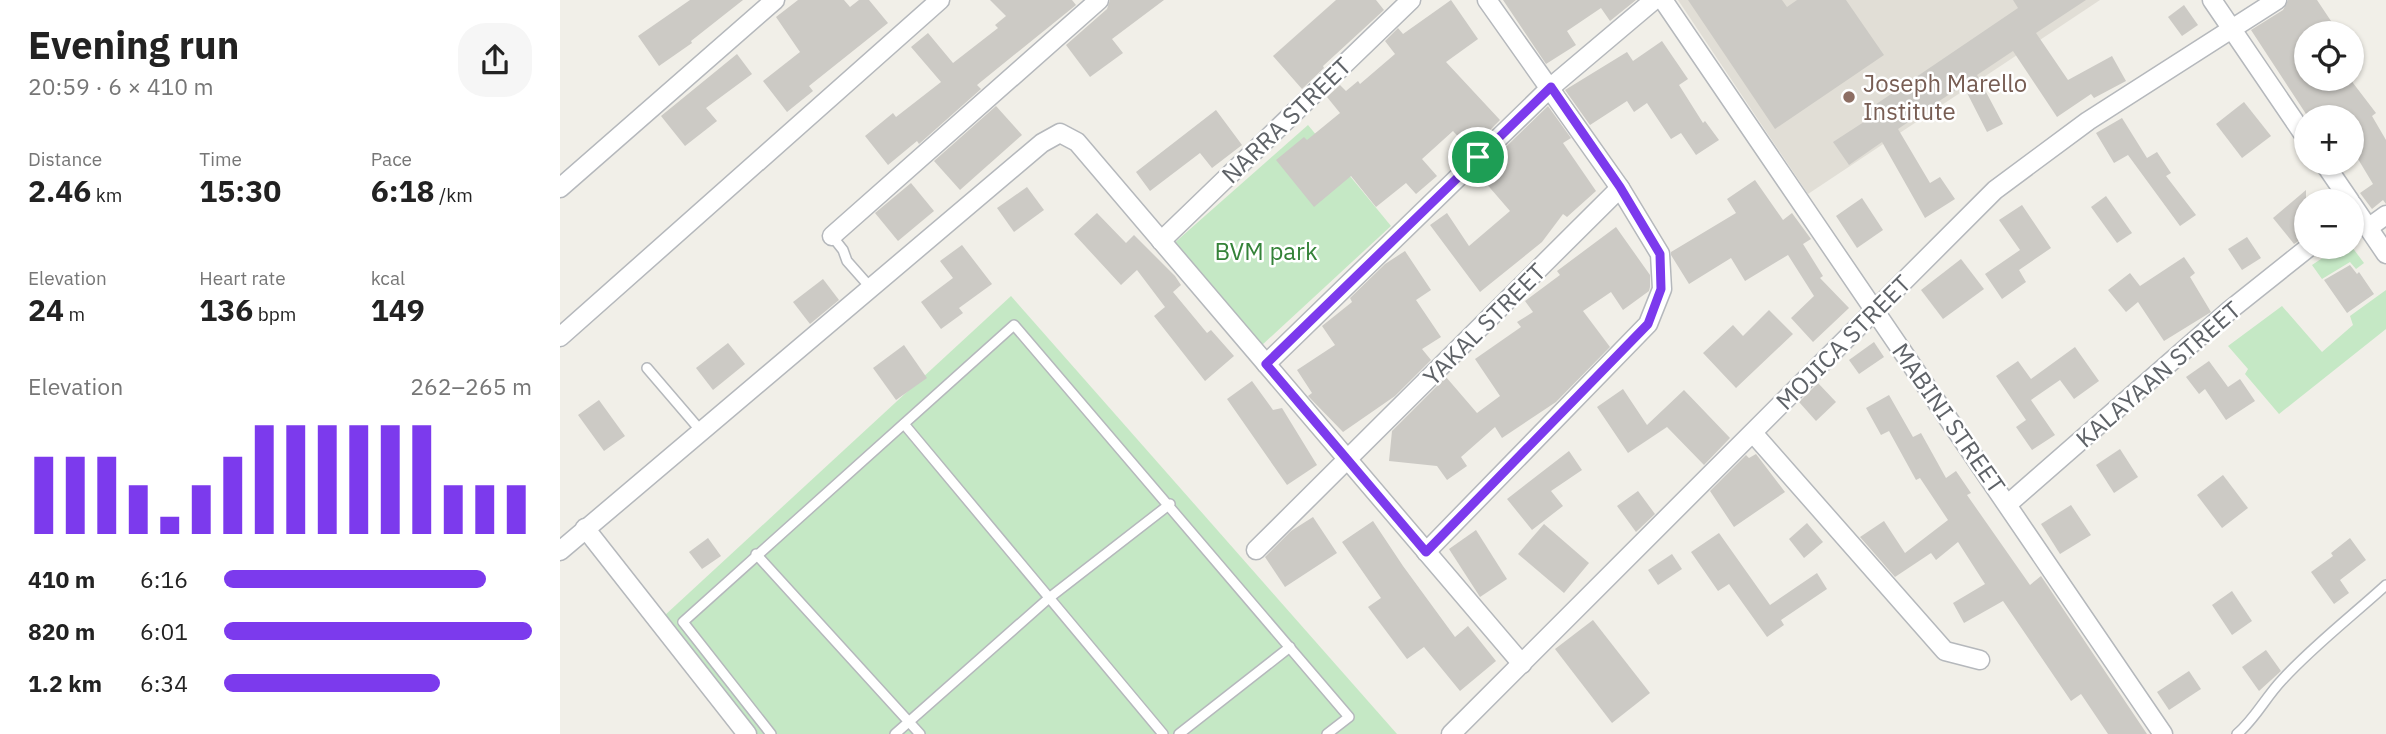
<!DOCTYPE html>
<html lang="en">
<head>
<meta charset="utf-8">
<style>
  body { margin:0; font-family:"IBM Plex Sans",sans-serif; background:#f6f6f6; color:#222; height:100vh; display:flex; flex-direction:column; font-size:26px; white-space:nowrap }
  * { box-sizing:border-box; margin:0 }
  p { font-size:23px; color:#767676 }
  .icon { flex:none; width:38px; height:38px; fill:none; stroke:currentColor; stroke-width:2; stroke-linecap:round; stroke-linejoin:round }
  .map { position:relative; flex:1; overflow:hidden }
  .panel { display:flex; flex-direction:column; background:#fff; width:560px }
  .panel>* { flex:none }
  .buttons { position:absolute; left:1734px; top:21px; display:grid; gap:14px }
  .buttons a { display:grid; place-items:center; width:70px; height:70px; border-radius:50%; background:#fff; box-shadow:0 2px 5px #0004; font-size:35px }
  .pin { position:absolute; display:grid; place-items:center; width:60px; height:60px; color:#fff; margin:-30px; border:4px solid #fff; border-radius:50%; box-shadow:0 2px 7px #0007 }
  .round { display:grid; place-items:center; flex:none; width:74px; height:74px; border-radius:28px; background:#f6f6f6 }
  .summary { display:flex; align-items:center; justify-content:space-between; height:119px; padding:0 28px }
  h1 { font-size:38px; font-weight:700; line-height:52px }
  .metrics { display:grid; grid-template-columns:repeat(3,1fr); gap:10px; height:119px; padding:7px 28px }
  .metrics div { display:grid; align-content:center }
  .metrics b { font-size:30px; font-weight:700 }
  .metrics small { font-size:19px; font-weight:400 }
  .metrics p { font-size:19px }
  .chart { height:196px; padding:14px 28px }
  .chart p { display:flex; justify-content:space-between }
  .chart svg { width:100%; height:126px; margin-top:7px; stroke:#7c3aed; stroke-width:6 }
  ul { padding:0 28px; list-style:none; font-size:23px }
  li { display:grid; grid-template-columns:112px 84px 1fr; align-items:center; height:52px }
  li i { height:18px; border-radius:9px; background:#7c3aed }
  main { display:flex; flex:1; min-height:0 }
  .map>svg:first-child { display:block }
  .education { fill:#e1ded6 }
  .green { fill:#c5e8c5 }
  .building { fill:#cccac5 }
  .lines { fill:none; stroke-linecap:round; stroke-linejoin:round }
  .lane-casing { stroke:#b5b8bc; stroke-width:12 }
  .street-casing { stroke:#b5b8bc; stroke-width:21 }
  .lane { stroke:#fff; stroke-width:9 }
  .street { stroke:#fff; stroke-width:18 }
  .route-casing { stroke:#fff; stroke-width:14 }
  .route { stroke:#7c3aed; stroke-width:9 }
  .education-dot { fill:#8d6e63; stroke:#fff; stroke-width:2.5 }
  .labels { text-anchor:middle; dominant-baseline:central; stroke-width:5; stroke-linejoin:round; paint-order:stroke }
  .education-label { font-size:24px; fill:#785e54; stroke:#fff; text-anchor:start }
  .street-label { font-size:24px; fill:#5f6368; stroke:#fff }
  .park-label { font-size:24px; fill:#348238; stroke:#fff }
</style>
</head>
<body>
<main>
<section class="panel">
<div class="summary"><div><h1>Evening run</h1><p>20:59 · 6 × 410 m</p></div><a class="round"><svg class="icon" aria-label="share" viewBox="0 0 24 24"><path d="M12 15V3M7 8l5-5 5 5M5 13v7h14v-7"/></svg></a></div>
<div class="metrics">
<div><p>Distance</p><b>2.46<small> km</small></b></div>
<div><p>Time</p><b>15:30</b></div>
<div><p>Pace</p><b>6:18<small> /km</small></b></div>
</div>
<div class="metrics">
<div><p>Elevation</p><b>24<small> m</small></b></div>
<div><p>Heart rate</p><b>136<small> bpm</small></b></div>
<div><p>kcal</p><b>149</b></div>
</div>
<div class="chart"><p><span>Elevation</span>262–265 m</p>
<svg viewBox="0 0 160 44" preserveAspectRatio="none"><path d="M5 44V17M15 44V17M25 44V17M35 44V27M45 44V38M55 44V27M65 44V17M75 44V6M85 44V6M95 44V6M105 44V6M115 44V6M125 44V6M135 44V27M145 44V27M155 44V27"/></svg>
</div>
<ul>
<li><b>410 m</b>6:16<i style="width:85%"></i></li>
<li><b>820 m</b>6:01<i style="width:100%"></i></li>
<li><b>1.2 km</b>6:34<i style="width:70%"></i></li>
</ul>
</section>
<div class="map">
<svg width="1826" height="734" viewBox="0 0 1826 734">
  <rect width="100%" height="100%" fill="#f1efe8"/>
  <path class="education" d="M1118,0H1540L1248,194Z"/>
  <g class="green">
    <path d="M748,125L831,226L701,346L612,245Z"/>
    <path d="M1779,247H1792L1804,263L1796,269L1790,262L1762,279L1752,265Z"/>
    <path d="M1826,290V329L1719,414L1685,374L1688,369L1668,346L1722,306L1762,352L1793,325L1790,316Z"/>
    <path d="M451,296L837,734H195L104,616Z"/>
  </g>
  <g class="building">
    <path d="M130,0H183L131,41L132,43L99,66L78,36Z"/>
    <path d="M238,0H284L290,7L299,0H309L328,23L249,86L253,91L227,112L203,81L240,52L216,17Z"/>
    <path d="M430,0H512L516,5L417,85L421,89L359,144L357,141L328,165L305,136L333,113L336,117L381,82L351,47L368,33L393,63L438,28L435,25L446,16Z"/>
    <path d="M550,0H604L552,39L563,53L530,77L506,45L547,9Z"/>
    <path d="M776,0H816L824,10L763,66L764,68L742,89L713,56Z"/>
    <path d="M891,0L918,39L886,62L940,120L925,135L918,127L902,141L893,131L862,159L877,176L856,194L846,183L816,207L791,176L754,207L716,160L744,137L747,140L780,113L767,97L780,85L786,91L798,81L800,84L835,54L825,41L838,28L843,34Z"/>
    <path d="M943,0H1076L1050,21L1041,8L1007,31L1016,45L986,64Z"/>
    <path d="M1128,0H1222L1227,7L1237,0H1286L1324,55L1215,129Z"/>
    <path d="M1453,0H1526L1476,33L1508,80L1552,56L1566,81L1534,98L1531,94L1497,117L1453,51L1417,75L1443,124L1427,132L1403,85L1338,129L1370,183L1380,177L1395,199L1365,218L1322,142L1289,165L1273,142L1310,118L1306,111L1458,8Z"/>
    <path d="M1728,0H1757L1775,27L1766,33H1746V79H1790L1816,113L1812,116L1826,140V204L1823,200L1812,209L1800,193L1813,184L1792,149V117H1748L1691,30L1723,10Z"/>
    <path d="M1624,5L1638,25L1622,36L1608,17Z"/>
    <path d="M1102,41L1128,79L1119,85L1143,123L1145,121L1159,140L1136,155L1121,133L1111,139L1087,103L1074,112L1067,101L1030,125L1005,90L1067,52L1073,61Z"/>
    <path d="M177,54L192,74L146,108L157,121L125,146L101,116Z"/>
    <path d="M1684,102L1711,136L1682,158L1656,124Z"/>
    <path d="M436,106L462,135L400,190L374,161Z"/>
    <path d="M988,106L1011,138L1003,143L1036,191L1007,217L1003,214L982,242L920,292L870,225L887,213L909,246L950,211L918,174Z"/>
    <path d="M656,110L682,145L652,168L640,153L590,191L576,172Z"/>
    <path d="M1562,118L1587,158L1597,152L1611,173L1606,176L1636,215L1620,226L1568,155L1554,163L1536,133Z"/>
    <path d="M1195,180L1223,220L1232,213L1251,239L1243,244L1263,276L1260,278L1289,308L1253,342L1231,318L1254,296L1228,255L1185,281L1171,258L1129,284L1111,255V252L1176,213L1167,199Z"/>
    <path d="M351,183L374,211L338,241L315,213Z"/>
    <path d="M467,187L484,210L454,232L437,208Z"/>
    <path d="M1746,190V236L1734,244L1713,218Z"/>
    <path d="M1546,196L1572,233L1557,243L1531,207Z"/>
    <path d="M1302,198L1323,230L1297,248L1276,216Z"/>
    <path d="M1462,205L1491,248L1459,270L1466,282L1442,299L1425,274L1460,250L1439,220Z"/>
    <path d="M537,213L566,243L574,235L615,276L621,285L613,292L647,333L651,330L674,356L645,381L594,316L605,307L577,270L561,285L514,234Z"/>
    <path d="M1056,227L1090,275V287L1089,291L1063,310L1051,292L1023,311L1050,347L996,402L942,438L935,427L901,457L907,466L887,480L877,466L829,461L832,431L886,377L917,413L940,396L915,359L961,327L957,322L973,312L965,301L1000,275L997,271Z"/>
    <path d="M1687,237L1701,258L1682,270L1668,249Z"/>
    <path d="M402,245L432,284L399,308L403,313L381,329L361,302L393,278L380,261Z"/>
    <path d="M845,251L871,290L856,300L881,337L862,349L871,360L835,396L783,432L748,396L752,393L737,370L775,345L762,326L792,302L790,298L825,264Z"/>
    <path d="M1624,257L1635,273L1630,277L1651,312L1604,341L1578,302L1566,312L1548,290L1570,273L1580,286Z"/>
    <path d="M1401,259L1424,289L1383,319L1361,290Z"/>
    <path d="M1790,265L1797,274L1799,272L1814,294L1787,313L1764,280Z"/>
    <path d="M263,279L279,300L250,324L233,302Z"/>
    <path d="M1209,310L1233,334L1176,388L1143,353L1173,325L1183,336Z"/>
    <path d="M1314,342L1324,357L1299,374L1289,360Z"/>
    <path d="M168,343L185,364L153,390L136,368Z"/>
    <path d="M344,345L367,378L336,400L313,368Z"/>
    <path d="M1515,347L1539,381L1514,399L1500,380L1471,400L1495,435L1472,450L1456,427L1466,420L1436,376L1458,361L1471,379Z"/>
    <path d="M1649,361L1668,387L1680,379L1695,401L1666,420L1645,389L1639,394L1626,377Z"/>
    <path d="M692,381L713,410L722,408L757,465L727,485L667,399Z"/>
    <path d="M1258,383L1276,402L1256,421L1239,402Z"/>
    <path d="M1063,389L1087,425L1124,390L1170,438L1144,465L1107,427L1068,453L1037,407Z"/>
    <path d="M1329,395L1353,437L1361,433L1386,478L1396,471L1411,493L1407,495L1470,585L1481,576L1587,734H1548L1521,694L1511,701L1443,601L1404,623L1393,603L1425,584L1398,542L1376,560L1371,553L1335,577L1300,537L1324,521L1345,553L1388,520L1360,478L1356,480L1329,431L1321,435L1306,408Z"/>
    <path d="M39,400L65,436L44,451L18,415Z"/>
    <path d="M1560,449L1578,477L1554,493L1536,465Z"/>
    <path d="M1009,451L1022,470L991,491L1003,506L972,530L947,499Z"/>
    <path d="M1196,454L1225,492L1174,527L1150,491L1186,455L1189,458Z"/>
    <path d="M1663,475L1688,508L1662,528L1637,495Z"/>
    <path d="M1078,491L1095,514L1076,532L1057,506Z"/>
    <path d="M1511,505L1531,535L1500,554L1481,524Z"/>
    <path d="M753,517L777,553L725,587L705,557L731,531Z"/>
    <path d="M813,521L843,566L895,637L908,626L936,661L900,691L864,647L847,659L808,607L821,598L782,542Z"/>
    <path d="M1247,523L1263,542L1244,558L1229,539Z"/>
    <path d="M984,524L1029,563L1004,593L958,554Z"/>
    <path d="M916,530L947,579L920,597L889,549Z"/>
    <path d="M1159,533L1210,605L1257,573L1267,589L1221,620L1224,625L1207,637L1169,584L1158,591L1131,552Z"/>
    <path d="M148,538L161,556L142,569L129,552Z"/>
    <path d="M1790,538L1806,560L1780,580L1789,593L1774,604L1751,572L1773,556L1771,553Z"/>
    <path d="M1112,554L1122,569L1098,585L1088,570Z"/>
    <path d="M1672,591L1692,621L1672,635L1652,605Z"/>
    <path d="M1033,620L1090,693L1052,723L995,649Z"/>
    <path d="M1706,650L1721,671L1699,691L1682,667Z"/>
    <path d="M1629,671L1641,689L1609,710L1597,692Z"/>
  </g>
  <g class="lines">
    <g class="lane-casing">
      <g id="lane">
        <path d="M272,236L283,250L287,261L310,287"/>
        <path d="M87,368L141,431"/>
        <path d="M344,424L603,734"/>
        <path d="M196,554L360,734"/>
        <path d="M211,734L123,622L454,325L789,717L767,734"/>
        <path d="M335,734L489,598L610,504"/>
        <path d="M619,734L730,647"/>
        <path d="M1677,734C1695,719 1705,698 1722,680C1753,646 1792,616 1826,585"/>
      </g>
    </g>
    <g class="street-casing">
      <g id="street">
        <path d="M1103,0L1603,734"/>
        <path d="M1652,0L1746,138"/>
        <path d="M1764,163L1790,201"/>
        <path d="M0,188L215,0"/>
        <path d="M1792,204L1826,254"/>
        <path d="M1808,228L1826,215"/>
        <path d="M272,236L539,0"/>
        <path d="M601,241L851,0"/>
        <path d="M0,337L380,0"/>
        <path d="M706,364L991,87L1094,0"/>
        <path d="M1193,433L1385,651L1420,660"/>
        <path d="M1448,504L1670,310L1749,247"/>
        <path d="M25,528L187,734"/>
        <path d="M696,550L1060,188"/>
        <path d="M0,551L482,143L500,133L517,142L962,664"/>
        <path d="M866,552L1088,324L1102,289L1100,254L1060,188L927,0"/>
        <path d="M891,734L1435,190L1528,121L1717,0"/>
      </g>
    </g>
    <use href="#lane" class="lane"/>
    <use href="#street" class="street"/>
  </g>
  <g class="lines">
    <g class="route-casing">
      <path id="route" d="M991,87L1060,187L1100,254L1101,289L1088,324L866,552L706,364Z"/>
    </g>
    <use href="#route" class="route"/>
  </g>
  <circle class="education-dot" cx="1289" cy="97" r="7"/>
  <g class="labels">
    <g class="education-label">
      <text x="1303" y="83">Joseph Marello<tspan x="1303" dy="28">Institute</tspan></text>
    </g>
    <g class="street-label">
      <text transform="translate(726 120) rotate(-44)">NARRA STREET</text>
      <text transform="translate(924 324) rotate(-45)">YAKAL STREET</text>
      <text transform="translate(1283 342) rotate(-45)">MOJICA STREET</text>
      <text transform="translate(1598 374) rotate(-41)">KALAYAAN STREET</text>
      <text transform="translate(1389 418) rotate(55)">MABINI STREET</text>
    </g>
    <g class="park-label">
      <text x="706" y="251">BVM park</text>
    </g>
  </g>
</svg>
<div class="buttons">
<a><svg class="icon" aria-label="locate" viewBox="0 0 24 24"><circle cx="12" cy="12" r="6"/><path d="M12 2v4M12 18v4M2 12h4M18 12h4"/></svg></a>
<a>+</a>
<a>−</a>
</div>
<div class="pin" style="left:918px;top:157px;background:#1e9e55"><svg class="icon" aria-label="arrive" viewBox="0 0 24 24"><path d="M6 21V4h12l-3 4 3 4H6"/></svg></div>
</div>
</main>
</body>
</html>
